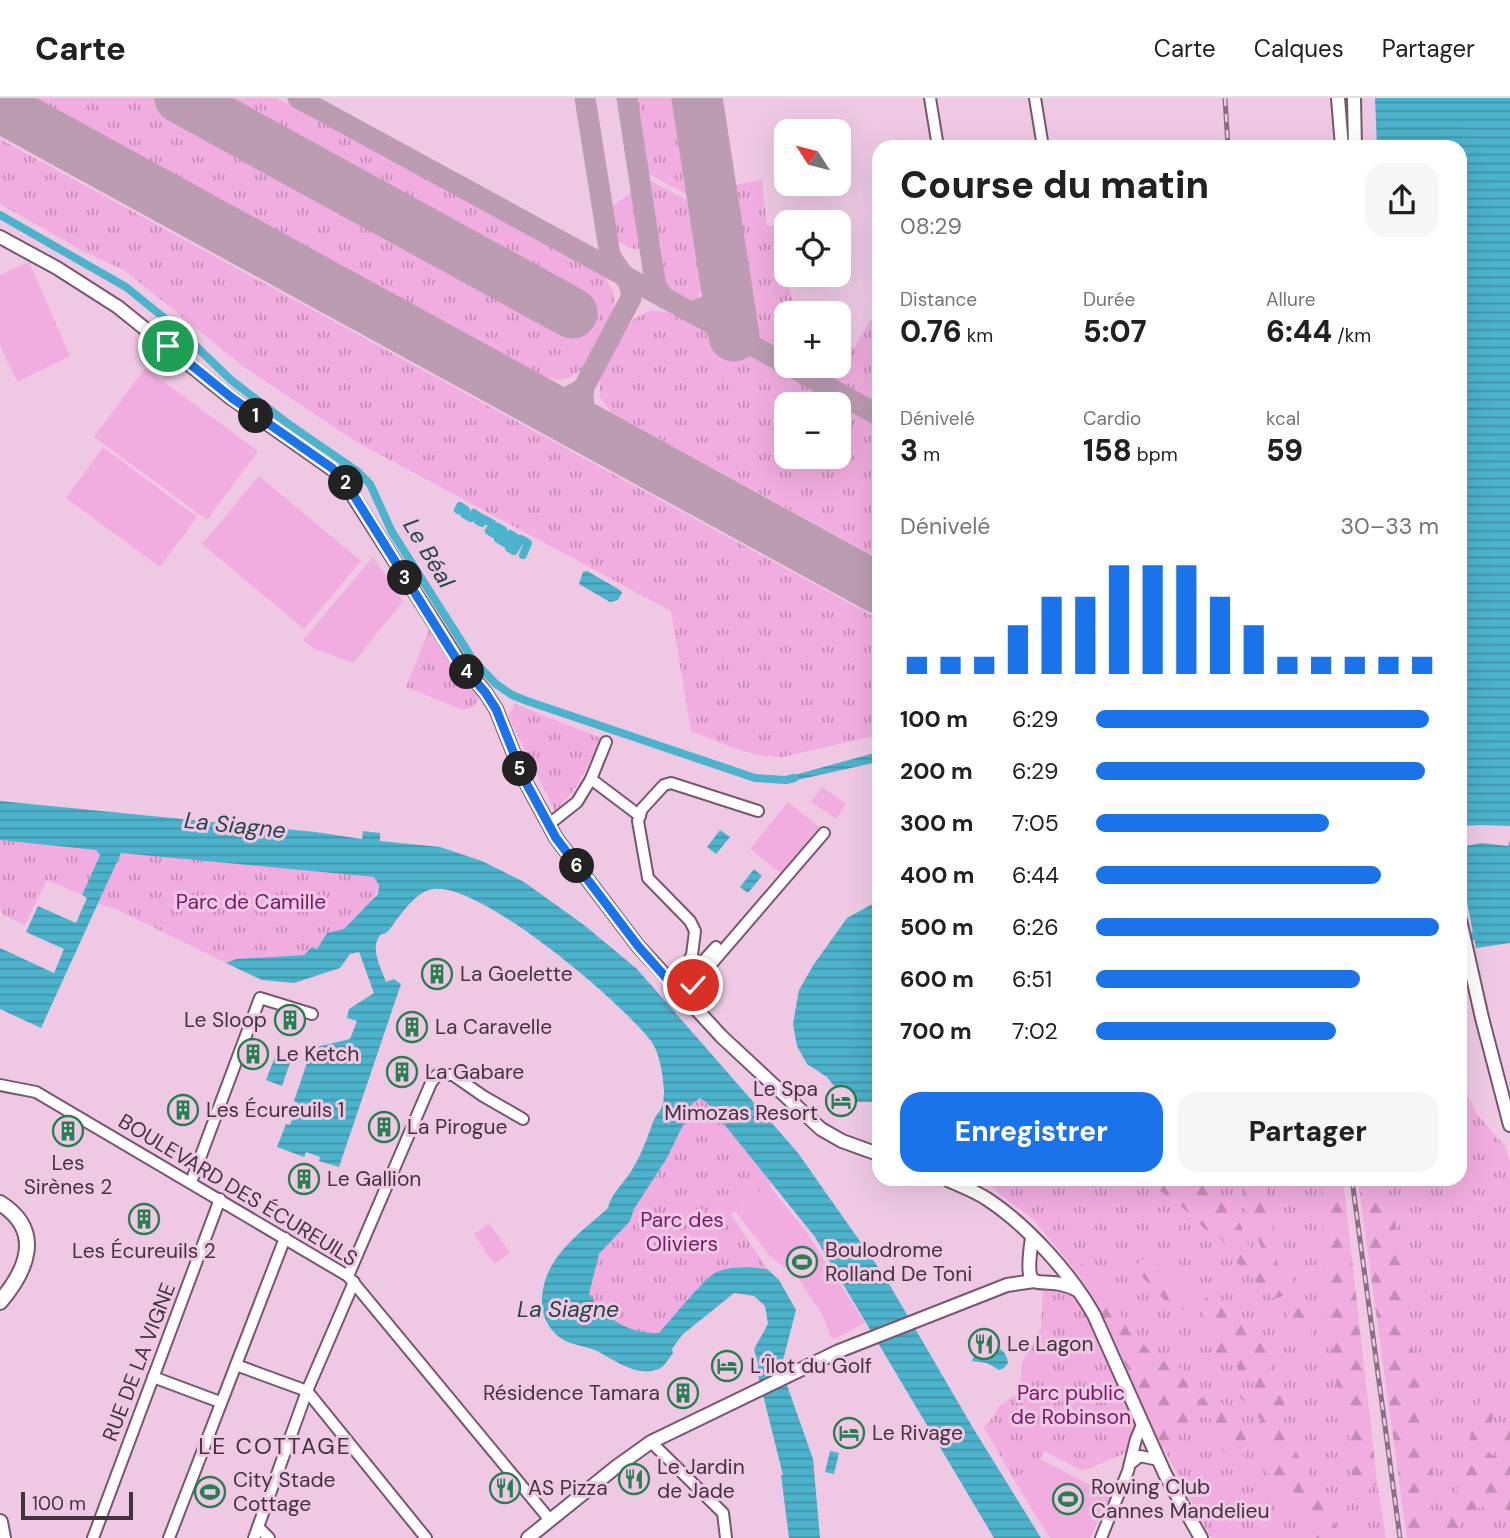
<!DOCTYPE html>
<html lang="fr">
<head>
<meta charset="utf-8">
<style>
  body { margin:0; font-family:"DM Sans",sans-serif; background:#f6f6f6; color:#202124; height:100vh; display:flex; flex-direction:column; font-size:26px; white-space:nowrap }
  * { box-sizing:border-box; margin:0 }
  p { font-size:23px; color:#757577 }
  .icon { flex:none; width:38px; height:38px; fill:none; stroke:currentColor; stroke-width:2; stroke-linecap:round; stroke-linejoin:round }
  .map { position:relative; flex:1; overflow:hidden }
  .sheet { position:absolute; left:872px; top:42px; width:595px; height:1046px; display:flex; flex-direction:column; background:#fff; border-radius:21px; box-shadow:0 7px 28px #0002 }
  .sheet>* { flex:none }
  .needle { width:46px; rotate:306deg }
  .fabs { position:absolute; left:774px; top:21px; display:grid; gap:14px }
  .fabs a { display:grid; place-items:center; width:77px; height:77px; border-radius:14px; background:#fff; box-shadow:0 7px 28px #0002; font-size:35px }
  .scale { position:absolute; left:21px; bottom:18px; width:112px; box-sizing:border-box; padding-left:7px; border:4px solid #42333e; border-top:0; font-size:19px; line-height:24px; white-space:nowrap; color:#42333e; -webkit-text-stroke:5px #efc9e4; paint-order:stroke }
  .pin { position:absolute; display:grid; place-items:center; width:60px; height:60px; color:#fff; margin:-30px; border:4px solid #fff; border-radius:50%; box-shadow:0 2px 7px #0007 }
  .km { position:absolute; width:35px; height:35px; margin:-18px; border-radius:50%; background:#222; color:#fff; font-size:19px; line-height:35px; text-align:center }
  .round { display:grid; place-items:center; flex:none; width:74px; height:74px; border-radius:21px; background:#f6f6f6 }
  .head { display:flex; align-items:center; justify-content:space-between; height:119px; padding:0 28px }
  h1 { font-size:38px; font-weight:800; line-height:52px }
  .metrics { display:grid; grid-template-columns:repeat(3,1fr); gap:10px; height:119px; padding:7px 28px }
  .metrics div { display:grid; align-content:center }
  .metrics b { font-size:30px; font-weight:800 }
  .metrics small { font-size:19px; font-weight:400 }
  .metrics p { font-size:19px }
  .chart { height:196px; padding:14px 28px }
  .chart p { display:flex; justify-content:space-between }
  .chart svg { width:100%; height:126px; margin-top:7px; stroke:#1a73e8; stroke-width:6 }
  .cta { display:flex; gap:14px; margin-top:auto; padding:14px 28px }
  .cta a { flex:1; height:80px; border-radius:21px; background:#1a73e8; color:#fff; font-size:28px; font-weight:800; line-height:80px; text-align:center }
  .cta a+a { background:#f6f6f6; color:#202124 }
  ul { padding:0 28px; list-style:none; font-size:23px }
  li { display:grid; grid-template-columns:112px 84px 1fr; align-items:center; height:52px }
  li i { height:18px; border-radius:9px; background:#1a73e8 }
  header { display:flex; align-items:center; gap:42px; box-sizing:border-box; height:98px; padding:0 35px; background:#fff; border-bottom:2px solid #e0e0e0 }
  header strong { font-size:33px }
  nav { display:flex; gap:38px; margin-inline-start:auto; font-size:24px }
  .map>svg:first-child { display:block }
  .grass { fill:url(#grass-tufts); fill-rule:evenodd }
  .forest { fill:url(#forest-firs) }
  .garden { fill:#f1addf }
  .water { fill:url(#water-rules) }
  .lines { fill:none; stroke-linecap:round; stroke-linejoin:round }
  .canal { stroke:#4cb3cc; stroke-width:8 }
  .taxiway { stroke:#bc9cb2; stroke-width:21 }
  .runway { stroke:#bc9cb2; stroke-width:51 }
  .minor-casing { stroke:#77576f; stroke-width:14 }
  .major-casing { stroke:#77576f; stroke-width:16 }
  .highway-casing { stroke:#77576f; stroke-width:18 }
  .minor { stroke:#fff; stroke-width:10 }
  .major { stroke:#fff; stroke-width:12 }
  .highway { stroke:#fff; stroke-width:14 }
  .rail-casing { stroke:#886f81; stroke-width:5 }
  .rail { stroke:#efc9e4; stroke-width:2.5; stroke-dasharray:8; stroke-linecap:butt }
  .route-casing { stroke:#fff; stroke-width:14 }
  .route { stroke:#1a73e8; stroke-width:9 }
  .labels { text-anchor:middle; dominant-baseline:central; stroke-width:6; stroke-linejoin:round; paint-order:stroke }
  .park-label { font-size:21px; fill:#791668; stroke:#efc9e4 }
  .poi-label { font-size:21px; fill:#42333e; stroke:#efc9e4; text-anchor:start }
  .street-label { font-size:21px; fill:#42333e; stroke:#efc9e4 }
  .water-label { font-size:23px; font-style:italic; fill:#25454d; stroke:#efc9e4 }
  .neighbourhood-label { font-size:23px; letter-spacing:2px; fill:#42333e; stroke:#efc9e4 }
</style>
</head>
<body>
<header>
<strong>Carte</strong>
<nav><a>Carte</a><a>Calques</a><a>Partager</a></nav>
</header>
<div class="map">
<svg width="1510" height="1440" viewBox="0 0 1510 1440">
  <defs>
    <pattern id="grass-tufts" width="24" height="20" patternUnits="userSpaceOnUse" patternTransform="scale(1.75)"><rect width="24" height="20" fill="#f1addf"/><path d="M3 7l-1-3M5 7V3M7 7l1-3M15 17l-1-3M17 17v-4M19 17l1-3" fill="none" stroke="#c58db6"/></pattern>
    <pattern id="forest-firs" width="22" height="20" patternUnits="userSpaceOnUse" patternTransform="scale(1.75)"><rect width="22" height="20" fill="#f1addf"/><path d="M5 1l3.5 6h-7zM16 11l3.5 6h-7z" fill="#c58db6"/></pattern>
    <pattern id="water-rules" width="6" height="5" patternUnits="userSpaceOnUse" patternTransform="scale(1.75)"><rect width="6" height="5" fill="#4cb3cc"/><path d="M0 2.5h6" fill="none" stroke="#4192a7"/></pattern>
  </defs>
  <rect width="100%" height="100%" fill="#efc9e4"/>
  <g class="grass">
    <path d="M35,0H277L605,179L614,195V214L584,270L569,280L556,282L545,279Z"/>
    <path d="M633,0H676L690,98L645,74Z"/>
    <path d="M0,41L878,521V637L783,659C750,659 721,645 691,633L671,513L353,342L244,269L124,172L81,152L0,106Z"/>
    <path d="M645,80L691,104L705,185L698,200L690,202L665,189L661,144L654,138Z"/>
    <path d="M762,82L767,128H782L786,177L796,215H786V255L757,238L751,231L728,92L733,87Z"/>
    <path d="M630,95L637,98L644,148C633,155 625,148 615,141L609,111Z"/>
    <path d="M651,212L668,214L878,328V460L612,315L600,299V279L632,222ZM786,306H838V359H786Z"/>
    <path d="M871,221L878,226V306L809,268H838V242L854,250Z"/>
    <path d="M429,532L458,576L480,598L473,609L463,612L406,589Z"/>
    <path d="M515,606L601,640C587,669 579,691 555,713L508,618Z"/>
    <path d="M0,742L96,752L100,756L82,797L47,782L25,827L2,816L0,809Z"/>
    <path d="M121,754L374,779L379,787C377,800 356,824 344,831C339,834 332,834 327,835L317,851L304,857L236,861L226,865L118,812L98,805Z"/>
    <path d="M1460,981L1477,1016L1505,1048L1510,1064V1440H1407L1358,1082H1460Z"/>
    <path d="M700,1000L707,1005L771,1085L731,1116L767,1171L739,1169L709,1179L659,1235C627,1236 606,1222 588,1196L599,1156L630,1123L634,1111L667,1060L688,1017L692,1006Z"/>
    <path d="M985,1082H1343L1377,1385L1386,1440H1213L1209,1437L1150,1324L1102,1214L1079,1177L1033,1121L1002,1098Z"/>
    <path d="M1043,1189C1061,1193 1075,1196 1086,1211L1136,1324L1126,1355L1083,1373L1044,1353L1040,1361L1014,1382L984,1329L994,1318L1000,1307L1020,1294L1022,1265L1041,1229Z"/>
  </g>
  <g class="forest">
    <path d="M1133,1082H1199L1236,1115L1255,1164L1265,1159L1246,1110L1242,1091L1261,1083C1266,1090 1275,1120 1273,1128C1272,1135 1270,1138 1270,1145L1278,1151L1276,1157L1278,1169L1291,1177L1295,1186L1289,1196L1274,1201L1229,1157V1150L1219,1139L1209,1135L1179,1106L1154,1089Z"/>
    <path d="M1318,1082H1343L1377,1385L1364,1396L1353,1376L1352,1355L1337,1285L1324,1199L1322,1096Z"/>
    <path d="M1358,1082H1387L1404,1171L1402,1218L1415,1258L1414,1276L1424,1284V1310L1429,1323L1425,1350L1433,1369L1421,1440H1407Z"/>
    <path d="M1071,1154L1097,1181L1128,1228L1151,1255L1159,1262L1171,1265L1195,1278L1184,1296L1200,1301L1212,1294L1250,1337L1241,1346L1245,1362L1234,1366L1213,1341L1217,1330L1215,1323C1198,1313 1195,1323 1179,1328L1175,1338L1163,1351C1132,1289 1112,1217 1067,1162Z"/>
    <path d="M1151,1159L1196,1203L1185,1211L1175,1213L1134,1170L1141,1162Z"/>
    <path d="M1299,1193C1311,1213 1315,1213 1311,1238L1292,1239L1283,1229L1290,1213L1291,1202Z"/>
    <path d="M1206,1199L1247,1224L1246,1237L1272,1252L1275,1264L1268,1271L1281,1281L1285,1312L1279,1324L1334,1421L1337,1438L1341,1440H1316L1305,1429L1307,1418L1300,1410L1287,1405L1264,1369L1268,1357C1260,1350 1258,1339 1252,1331L1261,1322L1239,1298L1256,1287L1249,1271L1239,1274L1234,1262L1226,1261L1215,1254L1202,1206Z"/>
    <path d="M1483,1294L1489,1295L1487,1305L1493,1318L1486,1351L1493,1358L1499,1354V1328L1510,1327V1415C1497,1401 1482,1411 1466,1413L1459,1427V1440H1443C1460,1392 1467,1342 1483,1294Z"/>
  </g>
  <g class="garden">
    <path d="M29,164L70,258L17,284L0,247V177Z"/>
    <path d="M145,270L258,353L207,422L94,339Z"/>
    <path d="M103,349L197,419L160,469L66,400Z"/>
    <path d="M259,378L361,463L304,531L202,446Z"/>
    <path d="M373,459L403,503L353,565L315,551L303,542Z"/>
    <path d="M822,689L846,706L836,721L811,704Z"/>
    <path d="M788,704L819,729L782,776L750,751Z"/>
    <path d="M769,1087L807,1135L865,1225L834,1241L831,1239L822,1216L798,1180L770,1158L735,1113Z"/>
    <path d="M489,1125L510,1155L494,1166L474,1136Z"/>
    <path d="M1040,1361L1111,1398L1090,1440H1050L1014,1382Z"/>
    <path d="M208,1381L219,1385L211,1407L200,1402Z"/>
  </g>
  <g class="water">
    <path d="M1375,0H1510V728L1480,727L1462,728L1460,726V49H1377Z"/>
    <path d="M587,473L620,492L622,495L618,502L610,504L579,486L583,474Z"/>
    <path d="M878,654V664L788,684L786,682L787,679Z"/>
    <path d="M0,703L315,734L362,741L363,733L380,735V743L440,749L482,763L524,784L584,827L637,871L798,1055L885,1179L973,1330L1041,1440H994L815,1139L707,1005L700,1000L692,1006L688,1017L667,1060L634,1111L630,1123L599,1156L589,1196C606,1221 628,1236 659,1235C670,1223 707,1176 719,1173C735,1168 751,1169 767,1171L779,1182L796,1212L781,1270L813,1361L820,1440H789L781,1377H783L758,1277V1265L754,1251L768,1226L765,1208L754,1198L734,1195L682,1237L672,1251L673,1255C669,1260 665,1268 659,1271C636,1279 618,1264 599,1254C588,1248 574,1248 564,1242C552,1236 543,1221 542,1208C540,1162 577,1138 608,1110C611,1096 622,1087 630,1075C640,1060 646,1043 652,1027C657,1011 664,1016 664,993C663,978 660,955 651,943C621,904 481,784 433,791C418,793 406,810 397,821C394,825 391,831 387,834C381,838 383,833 379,839C370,851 382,872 386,884L394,881L401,886L339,1069L319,1063L320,1059L306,1054L304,1059L277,1049L286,1026L290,1027L298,1005L294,1003L312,950L350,941L357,923L347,920L349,911L374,895L359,854L350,856L340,870L294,885L262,882L226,865L236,861L304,857L312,849L317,851L327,835L344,831L378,796L379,787L374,779L121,755L41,930L0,911V850L54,875L64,851L26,834L38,808L76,825L87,800L82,797L100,757L96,752L0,742Z"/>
    <path d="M720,732L730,739L716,756L707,749Z"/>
    <path d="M1510,742V845L1476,850L1460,768V755L1466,753L1465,748L1482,745L1508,748Z"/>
    <path d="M754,771L762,778L748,795L740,789Z"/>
    <path d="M878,803V1004H851L838,993L827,979L807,966L797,948L793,926L799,892L814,866L847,820Z"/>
    <path d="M276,956L291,962L282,988L266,982Z"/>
    <path d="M989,1247C999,1248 1007,1254 1008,1265L1004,1270L999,1272L987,1265L972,1263L977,1251Z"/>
    <path d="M830,1353L839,1355L834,1376L825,1374Z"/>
  </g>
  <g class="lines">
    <g class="canal">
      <path d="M0,117L126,189L179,232L231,282L287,325L357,373L370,386L392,434L473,562L496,586L512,597L527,603L755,680L786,682L794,680"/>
      <path d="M458,412L460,408L466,412L464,416L471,420L474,415L480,419L478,423L482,425L484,421L493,426L489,433L494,436L498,429L503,432L498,441L505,445L510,436L515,439L509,450L514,453L521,441L528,445L523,457"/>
      <path d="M1460,839L1474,838"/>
    </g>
    <g class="taxiway">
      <path d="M298,0L786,266"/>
      <path d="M627,0L654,177L656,188L664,200"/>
      <path d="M689,213C710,211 719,201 725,181"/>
      <path d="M790,268L878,317"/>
      <path d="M584,289C580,315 590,327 608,342"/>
      <path d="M532,301C554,304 566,303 584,289L631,200C633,182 617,172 610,157L585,0"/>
    </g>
    <g class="runway">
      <path d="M180,0L572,215"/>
      <path d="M697,0L734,238"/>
      <path d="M0,9L878,490"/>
    </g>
    <g class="minor-casing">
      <g id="minor">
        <path d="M930,0L938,49"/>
        <path d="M1035,0L1043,49"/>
        <path d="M591,681L640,718"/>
        <path d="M548,727L577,704L591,681L606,644"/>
        <path d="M670,885L687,866L692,857L695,833L690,823L648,780L638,723L642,711L664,687L671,685L758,713"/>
        <path d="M677,892L716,849"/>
        <path d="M683,899L824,735"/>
        <path d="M0,987L36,994L348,1178L550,1422"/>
        <path d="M191,1084L260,900L312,916"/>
        <path d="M348,1178L431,985L437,977H453L483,998L523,1021"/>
        <path d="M236,1267L307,1293L426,1440"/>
        <path d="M153,1279L220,1304"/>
        <path d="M651,1344L723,1415L726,1440"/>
        <path d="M1130,1366L1140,1358L1158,1362"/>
        <path d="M258,1429L269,1440"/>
        <path d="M93,1440L220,1101"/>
        <path d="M169,1440L285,1140"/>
        <path d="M254,1440L307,1293L354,1184"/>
        <path d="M1101,1440L1128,1373L1136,1341L1142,1327"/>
      </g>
    </g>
    <g class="major-casing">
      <g id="major">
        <path d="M1338,0L1342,49"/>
        <path d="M1354,0L1355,49"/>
        <path d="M0,139L57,170L118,209L231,300L339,376L458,562L485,594L496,611L524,681L556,740L638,848L722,939L821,1031L842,1043L878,1056"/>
        <path d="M1460,822L1482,920L1510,1027"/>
        <path d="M948,1082C961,1088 975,1093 987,1101C1027,1127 1071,1176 1094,1217L1165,1376L1201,1440"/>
        <path d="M1032,1140C1022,1207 1039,1172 1077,1192"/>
        <path d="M528,1440L616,1369L651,1344L839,1253L1007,1187L1034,1183"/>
      </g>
    </g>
    <g class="highway-casing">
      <g id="highway">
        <path d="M0,1105C44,1133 27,1172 0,1204"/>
        <path d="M0,1424L3,1440"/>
      </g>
    </g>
    <use href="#minor" class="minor"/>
    <use href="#major" class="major"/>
    <use href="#highway" class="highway"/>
    <g class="rail-casing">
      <g id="rail">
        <path d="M1225,0L1228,49"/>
        <path d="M1352,1082L1400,1440"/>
      </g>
    </g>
    <use href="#rail" class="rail"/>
  </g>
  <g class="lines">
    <g class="route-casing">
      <path id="route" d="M168,248L232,300L332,370L346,385L457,562L485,594L496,611L524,681L556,740L638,848L683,899L693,887"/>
    </g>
    <use href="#route" class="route"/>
  </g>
  <defs>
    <g id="building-ring" transform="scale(1.575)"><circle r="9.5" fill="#efc9e4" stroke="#287e51" stroke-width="1.5"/><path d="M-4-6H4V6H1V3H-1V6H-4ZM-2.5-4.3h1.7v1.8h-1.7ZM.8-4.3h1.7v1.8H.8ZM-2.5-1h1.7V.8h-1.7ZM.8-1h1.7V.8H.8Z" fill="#287e51"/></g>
    <g id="hotel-ring" transform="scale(1.575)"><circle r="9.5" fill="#efc9e4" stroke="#287e51" stroke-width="1.5"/><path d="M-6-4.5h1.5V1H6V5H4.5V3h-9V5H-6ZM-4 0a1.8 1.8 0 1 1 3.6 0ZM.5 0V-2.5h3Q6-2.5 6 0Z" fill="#287e51"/></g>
    <g id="stadium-ring" transform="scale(1.575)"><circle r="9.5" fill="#efc9e4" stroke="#287e51" stroke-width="1.5"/><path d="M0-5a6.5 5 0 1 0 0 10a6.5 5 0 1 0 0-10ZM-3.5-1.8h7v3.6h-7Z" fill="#287e51"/></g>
    <g id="restaurant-ring" transform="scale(1.575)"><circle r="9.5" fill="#efc9e4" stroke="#287e51" stroke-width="1.5"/><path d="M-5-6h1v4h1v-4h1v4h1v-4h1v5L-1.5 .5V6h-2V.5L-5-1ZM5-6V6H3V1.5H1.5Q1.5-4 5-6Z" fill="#287e51"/></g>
  </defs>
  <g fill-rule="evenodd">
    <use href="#building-ring" x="437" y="876"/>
    <use href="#building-ring" x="290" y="922"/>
    <use href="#building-ring" x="412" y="929"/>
    <use href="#building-ring" x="253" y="956"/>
    <use href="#building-ring" x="402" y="974"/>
    <use href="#hotel-ring" x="841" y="1003"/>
    <use href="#building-ring" x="183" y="1012"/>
    <use href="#building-ring" x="384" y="1029"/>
    <use href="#building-ring" x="68" y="1033"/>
    <use href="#building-ring" x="304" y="1081"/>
    <use href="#building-ring" x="144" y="1121"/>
    <use href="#stadium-ring" x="802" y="1164"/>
    <use href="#restaurant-ring" x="984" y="1246"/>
    <use href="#hotel-ring" x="727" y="1268"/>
    <use href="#building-ring" x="683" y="1295"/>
    <use href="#hotel-ring" x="849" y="1335"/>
    <use href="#restaurant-ring" x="634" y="1381"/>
    <use href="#restaurant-ring" x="505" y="1390"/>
    <use href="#stadium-ring" x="210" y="1394"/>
    <use href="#stadium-ring" x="1068" y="1401"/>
  </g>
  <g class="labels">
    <g class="park-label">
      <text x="251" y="804">Parc de Camille</text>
      <text x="682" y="1122">Parc des<tspan x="682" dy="24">Oliviers</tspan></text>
      <text x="1071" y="1295">Parc public<tspan x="1071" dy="24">de Robinson</tspan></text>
    </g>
    <g class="poi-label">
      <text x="460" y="876">La Goelette</text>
      <text x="267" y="922" text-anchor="end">Le Sloop</text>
      <text x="435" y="929">La Caravelle</text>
      <text x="276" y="956">Le Ketch</text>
      <text x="425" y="974">La Gabare</text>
      <text x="818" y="991" text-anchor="end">Le Spa<tspan x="818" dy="24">Mimozas Resort</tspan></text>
      <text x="206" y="1012">Les Écureuils 1</text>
      <text x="407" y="1029">La Pirogue</text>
      <text x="68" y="1065" text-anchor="middle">Les<tspan x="68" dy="24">Sirènes 2</tspan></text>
      <text x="327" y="1081">Le Gallion</text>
      <text x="825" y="1152">Boulodrome<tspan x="825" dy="24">Rolland De Toni</tspan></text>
      <text x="144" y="1153" text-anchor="middle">Les Écureuils 2</text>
      <text x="1007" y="1246">Le Lagon</text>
      <text x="750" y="1268">L’Îlot du Golf</text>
      <text x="660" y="1295" text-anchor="end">Résidence Tamara</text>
      <text x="872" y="1335">Le Rivage</text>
      <text x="657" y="1369">Le Jardin<tspan x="657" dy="24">de Jade</tspan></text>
      <text x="233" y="1382">City Stade<tspan x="233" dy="24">Cottage</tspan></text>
      <text x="1091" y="1389">Rowing Club<tspan x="1091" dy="24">Cannes Mandelieu</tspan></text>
      <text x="528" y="1390">AS Pizza</text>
    </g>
    <g class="street-label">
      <text transform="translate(238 1092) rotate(31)">BOULEVARD DES ÉCUREUILS</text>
      <text transform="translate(139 1264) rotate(-69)">RUE DE LA VIGNE</text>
    </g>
    <g class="water-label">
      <text transform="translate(429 455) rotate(59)">Le Béal</text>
      <text transform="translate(235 727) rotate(6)">La Siagne</text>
      <text x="568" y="1211">La Siagne</text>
    </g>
    <g class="neighbourhood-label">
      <text x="275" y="1348">LE COTTAGE</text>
    </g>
  </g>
</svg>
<div class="fabs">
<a><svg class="needle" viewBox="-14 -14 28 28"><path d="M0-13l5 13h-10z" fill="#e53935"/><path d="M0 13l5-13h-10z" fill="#757577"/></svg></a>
<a><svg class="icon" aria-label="locate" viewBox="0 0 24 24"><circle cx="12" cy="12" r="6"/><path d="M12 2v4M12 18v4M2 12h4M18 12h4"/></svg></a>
<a>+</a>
<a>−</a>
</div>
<div class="scale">100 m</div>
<div class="pin" style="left:168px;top:248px;background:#1e9e55"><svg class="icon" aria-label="arrive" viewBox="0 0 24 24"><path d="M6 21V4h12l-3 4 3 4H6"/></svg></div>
<div class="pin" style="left:693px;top:887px;background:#d93025"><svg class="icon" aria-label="check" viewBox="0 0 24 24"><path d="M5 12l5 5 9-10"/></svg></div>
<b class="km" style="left:256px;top:318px">1</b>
<b class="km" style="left:346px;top:385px">2</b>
<b class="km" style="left:405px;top:480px">3</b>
<b class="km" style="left:467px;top:574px">4</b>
<b class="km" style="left:520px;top:671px">5</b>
<b class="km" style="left:577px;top:768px">6</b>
<section class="sheet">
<div class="head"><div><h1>Course du matin</h1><p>08:29</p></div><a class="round"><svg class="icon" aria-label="share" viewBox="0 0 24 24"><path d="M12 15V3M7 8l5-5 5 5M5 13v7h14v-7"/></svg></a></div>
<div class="metrics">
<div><p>Distance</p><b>0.76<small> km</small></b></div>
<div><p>Durée</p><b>5:07</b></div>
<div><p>Allure</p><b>6:44<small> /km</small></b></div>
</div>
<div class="metrics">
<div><p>Dénivelé</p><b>3<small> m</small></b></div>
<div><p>Cardio</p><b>158<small> bpm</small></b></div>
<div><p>kcal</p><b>59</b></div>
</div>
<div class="chart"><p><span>Dénivelé</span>30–33 m</p>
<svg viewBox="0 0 160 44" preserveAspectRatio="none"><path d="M5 44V38M15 44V38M25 44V38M35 44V27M45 44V17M55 44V17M65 44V6M75 44V6M85 44V6M95 44V17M105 44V27M115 44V38M125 44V38M135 44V38M145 44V38M155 44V38"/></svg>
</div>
<ul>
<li><b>100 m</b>6:29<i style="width:97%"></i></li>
<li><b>200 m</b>6:29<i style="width:96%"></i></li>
<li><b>300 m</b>7:05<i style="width:68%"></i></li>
<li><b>400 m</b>6:44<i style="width:83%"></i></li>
<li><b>500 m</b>6:26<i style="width:100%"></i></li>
<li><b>600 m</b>6:51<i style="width:77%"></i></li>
<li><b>700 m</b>7:02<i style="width:70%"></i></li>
</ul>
<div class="cta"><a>Enregistrer</a><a>Partager</a></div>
</section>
</div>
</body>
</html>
